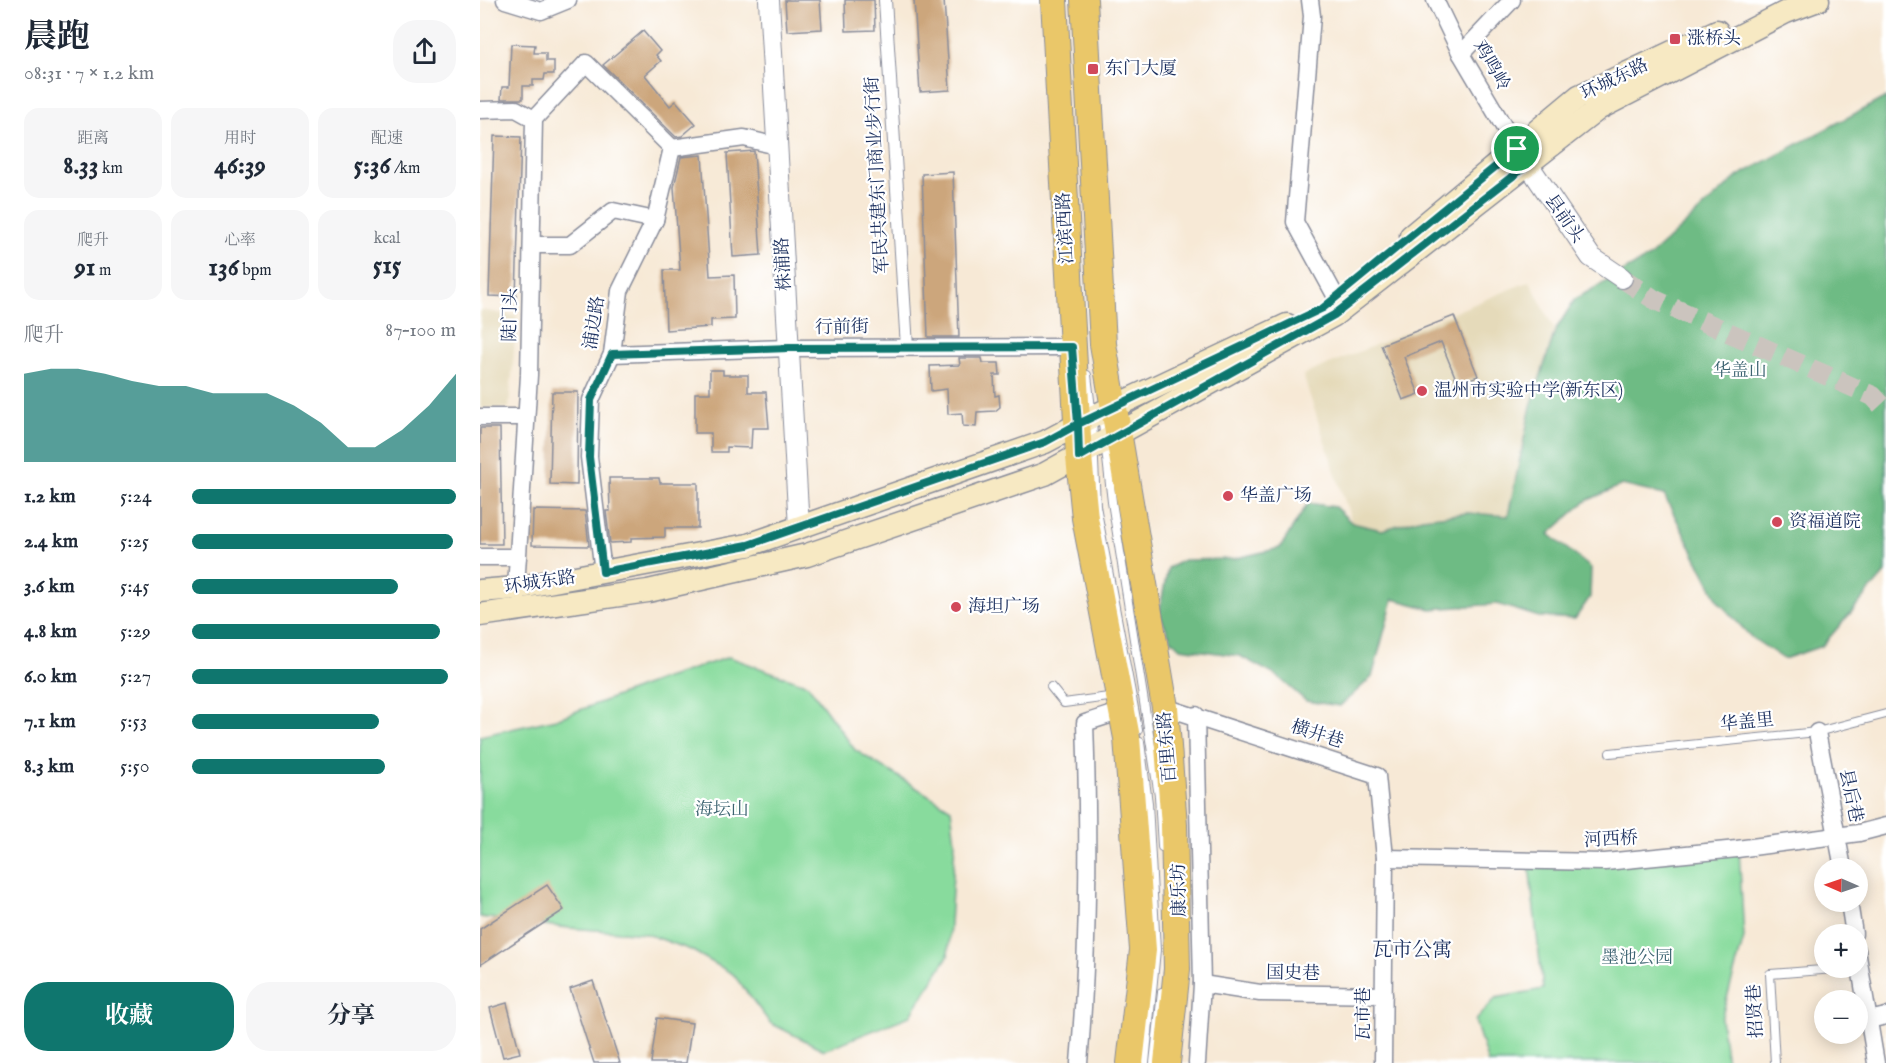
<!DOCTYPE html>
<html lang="zh">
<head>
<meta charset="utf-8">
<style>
  body { margin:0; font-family:"IM FELL English","Noto Serif SC",serif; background:#f6f6f7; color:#1f2937; height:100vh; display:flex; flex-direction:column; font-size:22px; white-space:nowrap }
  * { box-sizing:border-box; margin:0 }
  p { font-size:20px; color:#747a83 }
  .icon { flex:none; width:33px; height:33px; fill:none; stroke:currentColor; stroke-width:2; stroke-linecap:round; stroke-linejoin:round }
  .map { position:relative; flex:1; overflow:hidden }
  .details { display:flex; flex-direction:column; background:#fff; width:480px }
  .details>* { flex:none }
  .needle { width:39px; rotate:272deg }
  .controls { position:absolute; left:1334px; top:858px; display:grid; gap:12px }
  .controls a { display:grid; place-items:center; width:54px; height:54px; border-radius:50%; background:#fff; box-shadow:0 3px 15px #0003; font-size:30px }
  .pin { position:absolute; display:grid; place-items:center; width:51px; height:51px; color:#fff; margin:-26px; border:3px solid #fff; border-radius:50%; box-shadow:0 2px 6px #0007 }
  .round { display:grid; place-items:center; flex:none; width:63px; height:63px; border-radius:24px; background:#f6f6f7 }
  .summary { display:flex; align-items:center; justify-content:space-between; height:102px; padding:0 24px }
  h1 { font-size:33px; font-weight:700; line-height:45px }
  .stats { display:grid; grid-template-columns:repeat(3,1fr); gap:9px; height:102px; padding:6px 24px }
  .stats div { display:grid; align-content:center; border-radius:15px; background:#f6f6f7; text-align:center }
  .stats b { font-size:26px; font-weight:700 }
  .stats small { font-size:16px; font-weight:400 }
  .stats p { font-size:16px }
  .chart { height:168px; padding:12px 24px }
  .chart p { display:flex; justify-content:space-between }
  .chart svg { width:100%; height:108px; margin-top:6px; fill:#0f766e; opacity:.7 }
  .action { display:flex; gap:12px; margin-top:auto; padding:12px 24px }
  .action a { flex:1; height:69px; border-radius:24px; background:#0f766e; color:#fff; font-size:24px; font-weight:700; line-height:69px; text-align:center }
  .action a+a { background:#f6f6f7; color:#1f2937 }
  ul { padding:0 24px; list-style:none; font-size:20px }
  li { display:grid; grid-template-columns:96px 72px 1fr; align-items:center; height:45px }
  li i { height:15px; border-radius:8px; background:#0f766e }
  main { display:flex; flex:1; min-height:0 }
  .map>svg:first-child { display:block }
  .built { fill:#e5daba }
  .green { fill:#88db9d; stroke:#52857e; stroke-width:1.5 }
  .forest { fill:#6ebb84; stroke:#447571; stroke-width:1.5 }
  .building { fill:#cca67b }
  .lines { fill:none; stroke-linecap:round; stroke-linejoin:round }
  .tertiary-tunnel { stroke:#cbc4be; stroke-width:20; stroke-dasharray:20 10; stroke-linecap:butt }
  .service-casing { stroke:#898c9a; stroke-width:10 }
  .pedestrian-casing { stroke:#898c9a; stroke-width:14 }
  .minor-casing { stroke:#898c9a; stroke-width:19 }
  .tertiary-casing { stroke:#898c9a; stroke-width:22 }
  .secondary-casing { stroke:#898c9a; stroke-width:25 }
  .primary-casing { stroke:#898c9a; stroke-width:28 }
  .service { stroke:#fff; stroke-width:8 }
  .pedestrian { stroke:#fff; stroke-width:12 }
  .minor { stroke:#fff; stroke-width:16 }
  .tertiary { stroke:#fff; stroke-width:20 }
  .secondary { stroke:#f7e9c3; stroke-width:22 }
  .primary { stroke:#eac769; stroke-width:26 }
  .route-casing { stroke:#fff; stroke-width:12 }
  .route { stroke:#0f766e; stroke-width:8 }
  .poi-dot { fill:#d1495b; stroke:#fff; stroke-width:2 }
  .labels { text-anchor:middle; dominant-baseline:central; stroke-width:4.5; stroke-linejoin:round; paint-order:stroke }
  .poi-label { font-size:18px; fill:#1b2f5e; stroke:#fff; text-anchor:start }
  .street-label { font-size:18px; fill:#1b2f5e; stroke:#fff }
  .park-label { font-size:18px; fill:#3c6371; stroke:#fff }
  .neighbourhood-label { font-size:20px; fill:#1b2f5e; stroke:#fff }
</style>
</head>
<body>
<main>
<section class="details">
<div class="summary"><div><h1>晨跑</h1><p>08:31 · 7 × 1.2 km</p></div><a class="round"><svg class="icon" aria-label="share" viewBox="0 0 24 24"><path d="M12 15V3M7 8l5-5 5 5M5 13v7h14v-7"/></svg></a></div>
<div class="stats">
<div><p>距离</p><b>8.33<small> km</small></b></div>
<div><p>用时</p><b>46:39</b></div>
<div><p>配速</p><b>5:36<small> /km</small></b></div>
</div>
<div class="stats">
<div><p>爬升</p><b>91<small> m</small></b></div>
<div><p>心率</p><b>136<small> bpm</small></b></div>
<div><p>kcal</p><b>515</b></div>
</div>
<div class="chart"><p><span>爬升</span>87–100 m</p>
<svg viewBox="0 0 160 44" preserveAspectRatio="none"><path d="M0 44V8L10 6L20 6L30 8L40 11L50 13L60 13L70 16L80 16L90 16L100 21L110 28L120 38L130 38L140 31L150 21L160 8V44z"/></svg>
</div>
<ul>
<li><b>1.2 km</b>5:24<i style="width:100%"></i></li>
<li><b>2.4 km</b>5:25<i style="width:99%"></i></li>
<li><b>3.6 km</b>5:45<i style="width:78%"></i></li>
<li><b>4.8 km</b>5:29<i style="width:94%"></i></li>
<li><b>6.0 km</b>5:27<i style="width:97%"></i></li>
<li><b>7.1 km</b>5:53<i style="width:71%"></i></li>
<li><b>8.3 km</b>5:50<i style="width:73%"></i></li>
</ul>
<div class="action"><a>收藏</a><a>分享</a></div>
</section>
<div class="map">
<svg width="1406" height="1063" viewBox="0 0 1406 1063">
  <rect width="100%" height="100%" fill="#fff"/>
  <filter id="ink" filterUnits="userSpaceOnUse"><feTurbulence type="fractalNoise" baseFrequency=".0167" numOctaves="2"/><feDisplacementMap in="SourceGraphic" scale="12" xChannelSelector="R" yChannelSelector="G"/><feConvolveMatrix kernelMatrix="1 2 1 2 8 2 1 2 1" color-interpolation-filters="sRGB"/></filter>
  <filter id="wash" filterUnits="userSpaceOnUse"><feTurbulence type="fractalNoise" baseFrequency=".008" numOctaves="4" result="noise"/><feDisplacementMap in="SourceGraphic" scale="24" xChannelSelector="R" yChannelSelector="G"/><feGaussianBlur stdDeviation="1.35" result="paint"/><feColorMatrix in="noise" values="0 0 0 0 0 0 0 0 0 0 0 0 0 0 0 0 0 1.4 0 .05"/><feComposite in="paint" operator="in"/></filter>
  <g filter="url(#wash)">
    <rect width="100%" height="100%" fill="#f7e9d6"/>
    <g class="built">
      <path d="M1050,281L1075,331L1051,407L1028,517L988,513L942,518L902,530L872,523L823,375Z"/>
      <path d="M0,310L37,316L29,408H0Z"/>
    </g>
    <g class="green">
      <path d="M249,657L328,685L375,750L471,809L475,842L468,956L430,1016L344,1050L290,1023L253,974L211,950L167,934L89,928L0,917V736L76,719L180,680Z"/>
      <path d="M1259,849L1264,938L1241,1019L1247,1063H1008L995,1021L1016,998L1063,989L1049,865Z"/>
    </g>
    <path class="forest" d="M1406,97V572L1342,646L1304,659L1271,637L1239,602L1184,495L1142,485L1106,501L1069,534L1111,568L1110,597L1095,619L1059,617L1017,604L951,609L913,599L892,677L860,706L826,701L797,676L760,656L700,648L691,639L679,613L688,568L704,560L753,559L800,548L828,503L855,507L872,523L902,530L942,518L988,513L1028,516L1051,406L1075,331L1095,299L1169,257L1258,176Z"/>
    <g id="blocks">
      <g class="building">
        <path d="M305,0H340L342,29L307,31Z"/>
        <path d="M365,0H394L395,30L366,31Z"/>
        <path d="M434,0H464L470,90L440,92Z"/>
        <path d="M163,31L180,51L176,55L181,61L165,75L190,106L196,101L216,124L202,136L196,137L123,65Z"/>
        <path d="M31,44L55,45L54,53H66V61H74V74H65L64,80H53V86H43V99H21L22,87H29Z"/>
        <path d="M14,136L41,137L36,297L9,296Z"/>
        <path d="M274,151L281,255L253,257L247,153Z"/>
        <path d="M222,155L230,276L254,275L255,319L231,320V327L186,330L184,270H200L194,187L201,157Z"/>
        <path d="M473,172L479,337H448L442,174Z"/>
        <path d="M974,316L998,376L978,384L961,342L924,357L939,394L923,400L901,345Z"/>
        <path d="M479,358H502L503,363H519L520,375H514L515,396L519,395L520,407L515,411L497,412L496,427L483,426L482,413L468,414L467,389L451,391L450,366L480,365Z"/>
        <path d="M230,370H243V375H268V392H286L289,428H272L271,448L247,447V452H231V433H215V393H230Z"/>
        <path d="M72,392H98L97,485L70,484Z"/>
        <path d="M0,428H20L22,544H0Z"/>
        <path d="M129,478H179L180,483H218V528H185V537L151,538V542L130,543L126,511H130Z"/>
        <path d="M53,510L105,511L109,546L52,545Z"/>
        <path d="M67,885L84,910L0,965V929Z"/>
        <path d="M113,981L140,1063H114L90,989Z"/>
        <path d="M27,1003L40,1053L23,1057L10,1008Z"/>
        <path d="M177,1018L212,1023L206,1063H171Z"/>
      </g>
    </g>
  </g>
  <g filter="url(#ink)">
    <use href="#blocks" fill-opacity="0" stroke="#898c9a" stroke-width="1.5"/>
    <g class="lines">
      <path class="tertiary-tunnel" d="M1142,278L1175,300L1393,396L1406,410"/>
      <g class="service-casing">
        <g id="service">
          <path d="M607,375L612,417L616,506L658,730"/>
          <path d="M622,415L632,502L679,796L682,847"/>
          <path d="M571,687L584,703L636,696"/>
          <path d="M660,742L668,803L676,950L665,1063"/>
          <path d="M1130,753L1337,732L1406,714"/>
          <path d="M674,1063L682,992"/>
          <path d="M1295,1063L1290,974L1380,967"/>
        </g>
      </g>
      <g class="pedestrian-casing">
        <path id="pedestrian" d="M405,0L427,347"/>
      </g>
      <g class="minor-casing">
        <g id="minor">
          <path d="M25,0L61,11L88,0"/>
          <path d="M830,0L832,16L815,222L856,297"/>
          <path d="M955,0L981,54L1037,149"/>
          <path d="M981,54L1032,0"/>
          <path d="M0,110L36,109L54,119"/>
          <path d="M192,148L264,138L297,146"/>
          <path d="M52,245H90L133,211L175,220L140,291L132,354L111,400L109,457L123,572"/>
          <path d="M132,354L308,348L592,347"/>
          <path d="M0,417H46"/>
          <path d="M0,557H38"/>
          <path d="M36,588L49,375L54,119L106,63L192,148L175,220"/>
          <path d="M685,707L897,776L905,858L903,1063"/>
          <path d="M716,715L722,984L717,1063"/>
          <path d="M1337,732L1363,868"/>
          <path d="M905,858L1125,862L1257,849L1379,833L1406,826"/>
          <path d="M1369,902L1374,934"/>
          <path d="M1377,950L1396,1063"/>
          <path d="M722,984L780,993L904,995"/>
          <path d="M1389,1020L1406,1016"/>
          <path d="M599,1063C609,948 609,839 605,723L642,711"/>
        </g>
      </g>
      <g class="tertiary-casing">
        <g id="tertiary">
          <path d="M289,0L319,528"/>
          <path d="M1039,151L1111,257L1142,278"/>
        </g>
      </g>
      <g class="secondary-casing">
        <g id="secondary">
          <path d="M931,236L1099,96L1237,31"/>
          <path d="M0,591L36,588L268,545L565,442L612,417L807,325"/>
          <path d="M0,615L168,591L327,555L565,474L854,315L1118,109L1306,12L1338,0"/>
        </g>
      </g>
      <g class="primary-casing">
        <g id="primary">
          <path d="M574,0L599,457L605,518L647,738L663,950L650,1063"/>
          <path d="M604,0L623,344L685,707L694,825L697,969L687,1063"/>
        </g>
      </g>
      <use href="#service" class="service"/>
      <use href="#pedestrian" class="pedestrian"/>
      <use href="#minor" class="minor"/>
      <use href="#tertiary" class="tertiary"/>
      <use href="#secondary" class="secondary"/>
      <use href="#primary" class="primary"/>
    </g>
  </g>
  <g class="lines" filter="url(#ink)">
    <g class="route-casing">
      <path id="route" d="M1037,149L843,308L598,424L592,347L309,348L132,354L111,400L109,457L123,572L268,545L565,442L598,424L599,457L854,315L1047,165L1037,149"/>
    </g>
    <use href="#route" class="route"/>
  </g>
  <g class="poi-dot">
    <rect x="1189" y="33" width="12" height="12" rx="3"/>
    <rect x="607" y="63" width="12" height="12" rx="3"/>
    <circle cx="942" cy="391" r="6"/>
    <circle cx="748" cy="496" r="6"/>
    <circle cx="1297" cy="522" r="6"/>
    <circle cx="476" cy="607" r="6"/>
  </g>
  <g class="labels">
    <g class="poi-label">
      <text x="1207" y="39">涨桥头</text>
      <text x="625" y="69">东门大厦</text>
      <text x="954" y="391">温州市实验中学(新东区)</text>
      <text x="760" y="496">华盖广场</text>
      <text x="1309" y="522">资福道院</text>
      <text x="488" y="607">海坦广场</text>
    </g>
    <g class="street-label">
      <text transform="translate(1011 66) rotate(60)">鸡鸣岭</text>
      <text transform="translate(1135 80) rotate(-26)">环城东路</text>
      <text transform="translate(398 175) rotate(-93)">军民共建东门商业步行街</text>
      <text transform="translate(1084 219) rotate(55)">县前头</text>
      <text transform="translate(586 228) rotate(-93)">江滨西路</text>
      <text transform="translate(304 264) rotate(-93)">株浦路</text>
      <text transform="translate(31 315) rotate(-89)">陡门头</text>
      <text transform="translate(115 323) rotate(-81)">浦边路</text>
      <text transform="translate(362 328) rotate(-1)">行前街</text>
      <text transform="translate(60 583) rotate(-9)">环城东路</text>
      <text transform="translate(1267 723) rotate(-6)">华盖里</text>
      <text transform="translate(837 735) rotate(18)">横井巷</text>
      <text transform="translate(688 747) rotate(-95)">百里东路</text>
      <text transform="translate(1370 796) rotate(78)">县后巷</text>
      <text transform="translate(1131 840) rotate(-3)">河西桥</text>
      <text transform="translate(700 890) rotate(-91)">康乐坊</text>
      <text transform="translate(813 974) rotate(1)">国史巷</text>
      <text transform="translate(1276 1011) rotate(-93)">招贤巷</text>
      <text transform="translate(884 1014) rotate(-90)">瓦市巷</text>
    </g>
    <g class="park-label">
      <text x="1260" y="371">华盖山</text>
      <text x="242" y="810">海坛山</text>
      <text x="1157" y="958">墨池公园</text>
    </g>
    <g class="neighbourhood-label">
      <text x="932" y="950">瓦市公寓</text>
    </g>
  </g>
</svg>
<div class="controls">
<a><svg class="needle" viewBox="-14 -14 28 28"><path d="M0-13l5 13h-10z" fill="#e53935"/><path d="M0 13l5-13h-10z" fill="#747a83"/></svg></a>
<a>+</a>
<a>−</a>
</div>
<div class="pin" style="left:1037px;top:149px;background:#1e9e55"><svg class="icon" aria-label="arrive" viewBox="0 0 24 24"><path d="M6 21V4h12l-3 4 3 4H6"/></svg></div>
</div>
</main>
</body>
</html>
